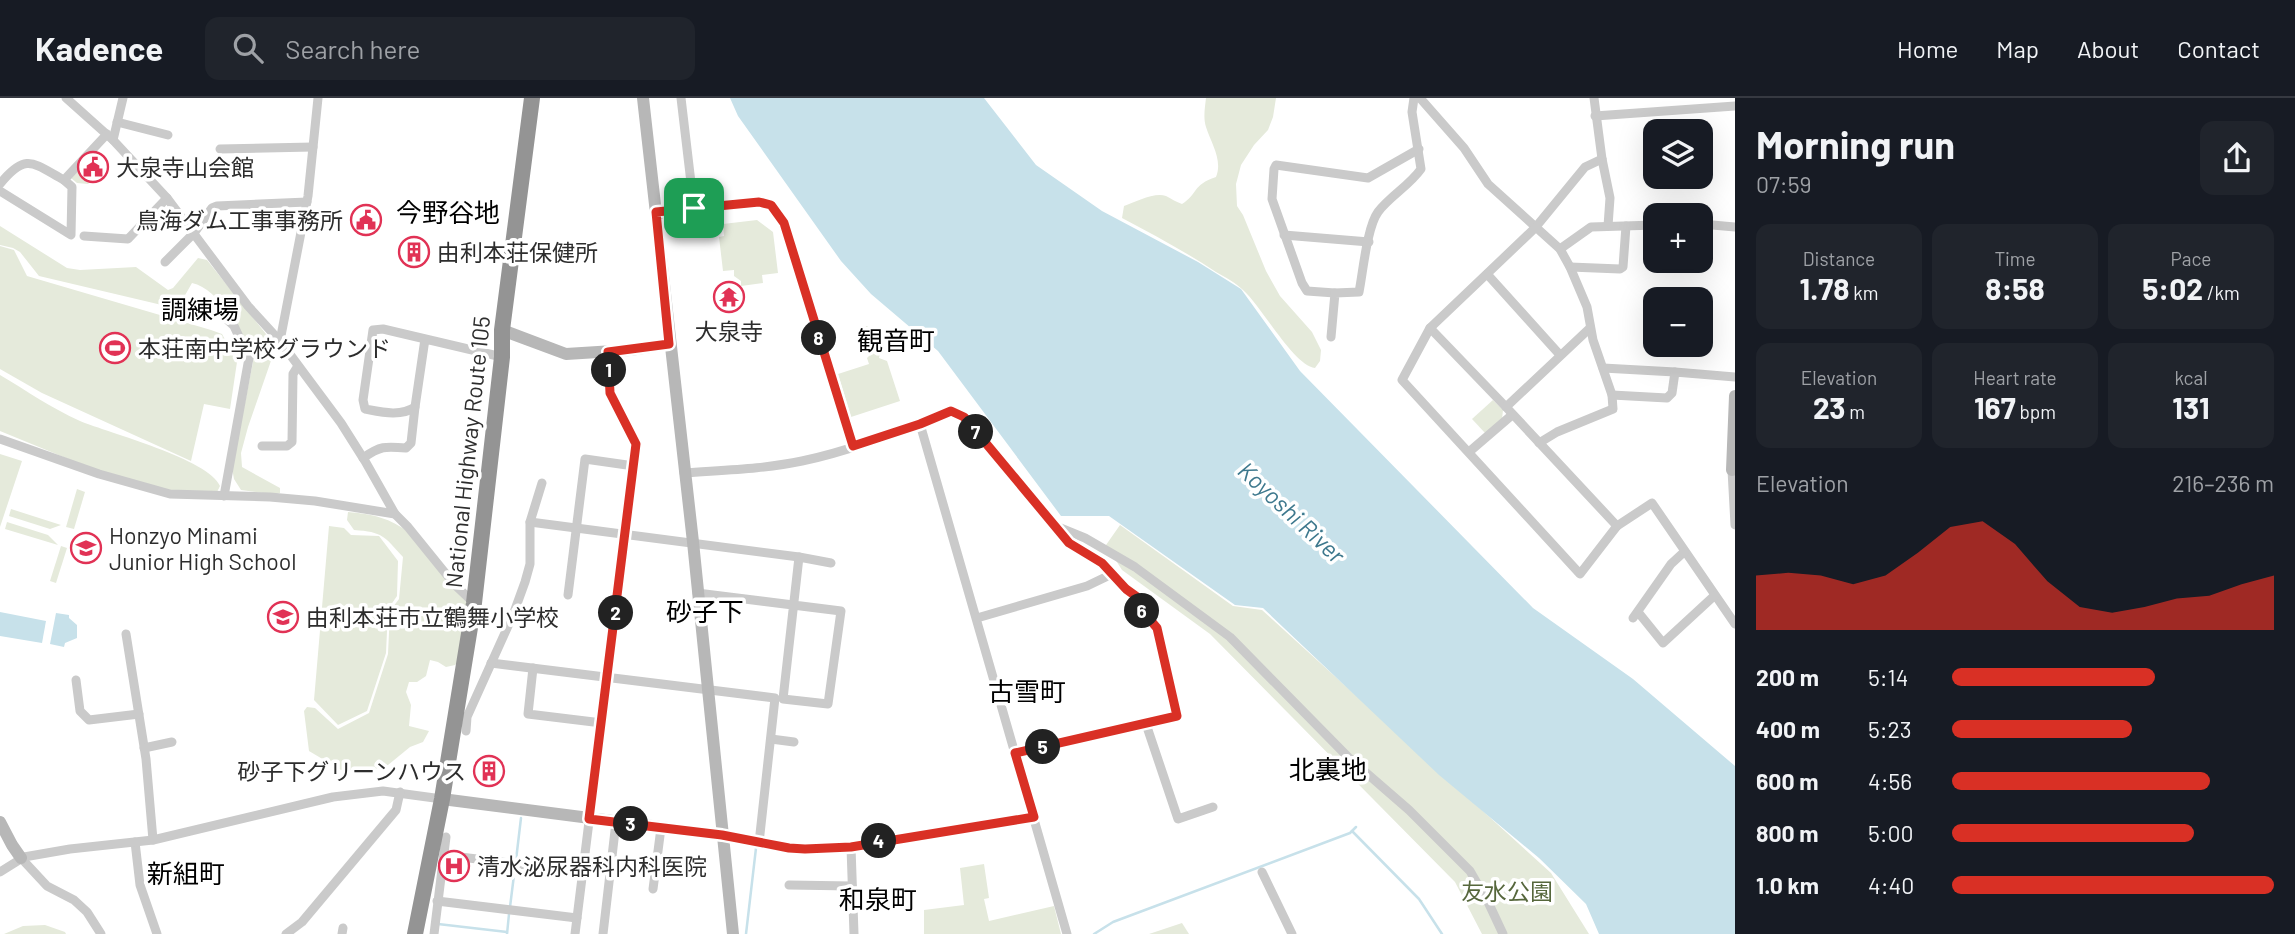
<!DOCTYPE html>
<html lang="en">
<head>
<meta charset="utf-8">
<style>
  body { margin:0; font-family:Barlow,"Noto Sans JP",sans-serif; background:#20242c; color:#f1f3f6; height:100vh; display:flex; flex-direction:column; font-size:26px; white-space:nowrap }
  * { box-sizing:border-box; margin:0 }
  p { font-size:23px; color:#9ea1a6 }
  .icon { flex:none; width:38px; height:38px; fill:none; stroke:currentColor; stroke-width:2; stroke-linecap:round; stroke-linejoin:round }
  .map { position:relative; flex:1; overflow:hidden }
  .sheet { display:flex; flex-direction:column; background:#171b24; width:560px }
  .sheet>* { flex:none }
  .buttons { position:absolute; left:1643px; top:21px; display:grid; gap:14px }
  .buttons a { display:grid; place-items:center; width:70px; height:70px; border-radius:14px; background:#171b24; box-shadow:0 7px 28px #0002; font-size:35px }
  .pin { position:absolute; display:grid; place-items:center; width:60px; height:60px; color:#fff; margin:-30px; border-radius:14px; box-shadow:0 4px 10px #0006 }
  .km { position:absolute; width:35px; height:35px; margin:-18px; border-radius:50%; background:#222; color:#fff; font-size:19px; line-height:35px; text-align:center }
  .round { display:grid; place-items:center; flex:none; width:74px; height:74px; border-radius:14px; background:#20242c }
  .summary { display:flex; align-items:center; justify-content:space-between; height:119px; padding:0 21px }
  h1 { font-size:38px; font-weight:700; line-height:52px }
  .metrics { display:grid; grid-template-columns:repeat(3,1fr); gap:10px; height:119px; padding:7px 21px }
  .metrics div { display:grid; align-content:center; border-radius:14px; background:#20242c; text-align:center }
  .metrics b { font-size:30px; font-weight:700 }
  .metrics small { font-size:19px; font-weight:400 }
  .metrics p { font-size:19px }
  .chart { height:196px; padding:14px 21px }
  .chart p { display:flex; justify-content:space-between }
  .chart svg { width:100%; height:126px; margin-top:7px; fill:#d93025; opacity:.7 }
  ul { padding:0 21px; list-style:none; font-size:23px }
  li { display:grid; grid-template-columns:112px 84px 1fr; align-items:center; height:52px }
  li i { height:18px; border-radius:9px; background:#d93025 }
  header { display:flex; align-items:center; gap:42px; box-sizing:border-box; height:98px; padding:0 35px; background:#171b24; border-bottom:2px solid #363941 }
  header strong { font-size:33px }
  nav { display:flex; gap:38px; margin-inline-start:auto; font-size:24px }
  .search { width:490px; height:63px; background:#20242c; display:flex; align-items:center; gap:18px; box-sizing:border-box; padding:0 24px; border-radius:14px; color:#9ea1a6; font-size:26px }
  main { display:flex; flex:1; min-height:0 }
  .map>svg:first-child { display:block }
  .green { fill:#e5eadb }
  .water { fill:#c7e1ea }
  .lines { fill:none; stroke-linecap:round; stroke-linejoin:round }
  .stream { stroke:#c7e1ea; stroke-width:2.5 }
  .street { stroke:#cacaca; stroke-width:9 }
  .secondary { stroke:#b7b7b7; stroke-width:12 }
  .highway { stroke:#949494; stroke-width:16 }
  .route-casing { stroke:#fff; stroke-width:14 }
  .route { stroke:#d93025; stroke-width:9 }
  .labels { text-anchor:middle; dominant-baseline:central; stroke-width:7; stroke-linejoin:round; paint-order:stroke }
  .poi-label { font-size:23px; fill:#2d2d2d; stroke:#fff; text-anchor:start }
  .street-label { font-size:23px; fill:#2d2d2d; stroke:#fff }
  .park-label { font-size:23px; fill:#56673c; stroke:#fff }
  .water-label { font-size:24px; font-style:italic; fill:#3d788d; stroke:#fff }
  .quarter-label { font-size:26px; fill:#000; stroke:#fff }
</style>
</head>
<body>
<header>
<strong>Kadence</strong>
<div class="search"><svg class="icon" aria-label="search" viewBox="0 0 24 24"><circle cx="10" cy="10" r="6"/><path d="M15 15l6 6"/></svg>Search here</div>
<nav><a>Home</a><a>Map</a><a>About</a><a>Contact</a></nav>
</header>
<main>
<div class="map">
<svg width="1735" height="836" viewBox="0 0 1735 836">
  <rect width="100%" height="100%" fill="#fff"/>
  <g class="green">
    <path d="M1206,0H1276L1273,19L1268,32L1254,47L1241,67L1236,86L1237,108L1243,117L1266,173L1280,198L1312,234L1321,252L1320,263L1315,270C1294,268 1262,209 1243,192C1236,185 1225,179 1216,174C1186,154 1154,137 1122,120L1124,108C1136,104 1154,94 1166,98C1172,101 1176,104 1182,106C1198,96 1192,87 1216,79C1223,62 1211,45 1206,29C1203,20 1205,9 1206,0Z"/>
    <path d="M82,69L94,80L88,86L77,85L71,80Z"/>
    <path d="M757,122L773,134L778,175L762,177L763,185L741,188V183L734,178V172L723,173L719,139L724,138L723,126Z"/>
    <path d="M0,128L67,170L80,172L136,169L168,192L173,190L198,160L207,162L270,241L273,257L248,329L241,355L242,369L280,390V395L272,396L241,392L234,381L232,370L254,259C241,235 220,191 192,185L184,199L172,209L166,208L39,178L20,154L13,150L0,147Z"/>
    <path d="M0,148L14,152L27,178L211,232L222,236L237,264L230,311L204,306L191,363L42,295L0,271Z"/>
    <path d="M867,228L883,245L879,260L887,263L900,303L851,319L838,276L869,266L867,260L869,258L860,230Z"/>
    <path d="M0,277C27,293 51,310 80,323C109,335 209,361 220,388L217,394L172,393L100,374L0,333Z"/>
    <path d="M1493,302L1503,312L1502,321L1486,336L1472,321Z"/>
    <path d="M0,356L22,363L0,429Z"/>
    <path d="M77,391L85,394L74,431L66,429Z"/>
    <path d="M11,411L61,427L50,431L9,418Z"/>
    <path d="M348,414C372,416 391,420 409,435L467,502L460,561L455,567L446,569L438,564L430,562L426,578L417,584H409L406,594L411,607L409,628L429,633L423,644L410,649L388,667L371,672H341L309,653L304,613L307,609L315,610L338,631L369,615L388,556L390,513L399,501L403,459C384,438 383,434 354,432L347,422Z"/>
    <path d="M7,424L48,437L58,447L5,431Z"/>
    <path d="M1120,427L1233,508L1262,512L1551,775L1589,836H1482L1455,784L1210,536L1122,472L1106,447Z"/>
    <path d="M329,428L344,430L351,437L379,438L398,463L397,498L388,511L386,555L367,613L338,627L314,602Z"/>
    <path d="M61,448L67,450L56,485L50,483Z"/>
    <path d="M984,766L989,800L984,801L989,823L1054,808L1061,836H924V812L964,807L960,770Z"/>
    <path d="M1182,825L1189,836H1149Z"/>
    <path d="M45,827L65,834L66,836H4L23,828Z"/>
  </g>
  <g class="water">
    <path d="M730,0H984L1036,67L1102,113L1198,164L1241,191L1300,273L1533,510L1633,581L1735,668V836H1599L1586,806L1539,760L1439,677L1263,510L1235,507L1109,418H1061L938,253L871,196L841,163L738,18Z"/>
    <path d="M0,514L46,523L42,545L0,538Z"/>
    <path d="M56,515L69,517V520L77,527V540L65,545L64,549L50,546Z"/>
  </g>
  <g class="lines">
    <g class="stream">
      <path d="M1352,733L1419,801L1442,836"/>
      <path d="M516,762L521,720"/>
      <path d="M510,809L515,769"/>
      <path d="M438,826L507,834"/>
      <path d="M507,836L509,816"/>
      <path d="M746,836L756,750"/>
      <path d="M1094,836L1113,824L1350,735L1356,729"/>
    </g>
    <g class="street">
      <path d="M66,0L113,42L167,100L248,208L280,243L341,325L365,363L395,416L408,429L455,487L474,505"/>
      <path d="M681,0L694,110"/>
      <path d="M1420,0L1464,50L1488,86L1560,151L1570,169L1587,209L1593,242L1612,297L1613,311L1557,334L1539,345"/>
      <path d="M1594,0L1602,61L1610,100L1608,128"/>
      <path d="M1595,18L1735,8"/>
      <path d="M117,24L168,37"/>
      <path d="M113,42L123,0"/>
      <path d="M220,51L313,49"/>
      <path d="M1602,61L1585,69L1535,130L1430,230L1402,282L1580,476L1617,428"/>
      <path d="M0,86C26,54 33,65 64,82L107,36"/>
      <path d="M0,93L71,137L72,89L64,82"/>
      <path d="M656,114L759,105C773,107 777,113 784,125L853,348"/>
      <path d="M1701,126L1735,129"/>
      <path d="M1284,137L1369,144"/>
      <path d="M84,138L128,141L167,100"/>
      <path d="M1560,151L1591,129L1656,127"/>
      <path d="M165,164L194,135L212,110L217,108L307,104"/>
      <path d="M1570,169L1620,171L1623,169L1626,128"/>
      <path d="M1487,176L1560,257"/>
      <path d="M1335,195L1307,193L1302,185L1272,101L1274,71L1276,67L1368,80L1419,51"/>
      <path d="M223,218L234,228L249,260L224,398"/>
      <path d="M1430,230L1506,309"/>
      <path d="M1590,230L1506,309L1617,428L1652,405L1735,526"/>
      <path d="M1331,239L1335,195L1359,194C1363,174 1367,129 1378,114C1390,98 1409,88 1421,71L1412,14L1414,0"/>
      <path d="M425,241L415,309C401,319 381,314 365,311L363,302L373,232L383,231L502,259"/>
      <path d="M280,243L308,98L318,0"/>
      <path d="M1603,270L1675,274"/>
      <path d="M1612,297L1667,300L1672,295L1675,274L1735,279"/>
      <path d="M920,326L1067,836"/>
      <path d="M0,341L99,376L170,396L270,399L315,403L395,416"/>
      <path d="M262,348H287L292,344L293,276L298,268"/>
      <path d="M1469,354L1512,317"/>
      <path d="M363,360C380,348 385,348 406,350L411,345L415,309"/>
      <path d="M1735,372H1732L1735,427"/>
      <path d="M684,375C724,372 764,371 802,363C851,353 905,332 951,313L964,319L1069,445L1102,465L1126,491L1144,504L1141,510L1157,530L1177,618L1146,626"/>
      <path d="M530,424L799,459"/>
      <path d="M1058,429L1085,440L1135,469L1230,539L1348,659L1409,712L1470,773L1489,806L1503,836"/>
      <path d="M697,495L841,513L828,606L783,601L799,459L831,465"/>
      <path d="M568,497L585,361L634,368"/>
      <path d="M1638,514L1663,545L1714,498"/>
      <path d="M977,520L1087,488L1112,476"/>
      <path d="M1633,520L1671,466L1684,454"/>
      <path d="M126,536L146,661L153,742"/>
      <path d="M491,565L775,600L759,745"/>
      <path d="M533,570L528,616L602,625"/>
      <path d="M76,582L80,613L89,622L139,616"/>
      <path d="M466,633L467,619L513,517L525,484L530,466V424L542,385"/>
      <path d="M771,641L794,644"/>
      <path d="M144,650L172,644"/>
      <path d="M1015,655L1146,626L1178,721L1213,709"/>
      <path d="M722,737L789,750L851,749L1034,719"/>
      <path d="M135,744L140,787L157,836"/>
      <path d="M851,749L854,836"/>
      <path d="M444,757L583,774"/>
      <path d="M21,760L47,788L74,802L87,814L101,836"/>
      <path d="M0,774L24,759L70,751L153,742L333,699L383,693L442,701"/>
      <path d="M1262,774L1292,836"/>
      <path d="M789,787L852,788"/>
      <path d="M653,791L661,730"/>
      <path d="M437,803L577,820"/>
      <path d="M286,836L302,824L396,712L400,694"/>
      <path d="M342,836L343,830"/>
      <path d="M434,836L446,739"/>
      <path d="M575,836L636,346L610,295L608,254"/>
      <path d="M603,836L616,724"/>
    </g>
    <g class="secondary">
      <path d="M643,0L693,444L733,836"/>
      <path d="M502,232L566,256L630,252L669,246"/>
      <path d="M1732,372L1735,298"/>
      <path d="M442,701L722,737"/>
      <path d="M0,724L12,747L21,760"/>
    </g>
    <path class="highway" d="M415,836L442,701L474,505L502,259V232L532,0"/>
  </g>
  <g class="lines">
    <g class="route-casing">
      <path id="route" d="M759,104L771,107L784,125L853,348L920,326L951,313L964,319L1069,445L1102,465L1126,491L1144,504L1140,510L1157,530L1177,618L1015,655L1034,719L851,749L805,751L789,750L722,737L589,721L636,346L610,295L608,254L669,246L656,114Z"/>
    </g>
    <use href="#route" class="route"/>
  </g>
  <defs>
    <g id="civic-ring" transform="scale(1.575)"><circle r="9.5" fill="#fff" stroke="#e13255" stroke-width="1.5"/><path d="M-.6-6.5H3V-4.5H.6V-3L4-1V1h2V6H-6V1h2V-1L-.6-3ZM-1.2 2.5V6h2.4V2.5Z" fill="#e13255"/></g>
    <g id="building-ring" transform="scale(1.575)"><circle r="9.5" fill="#fff" stroke="#e13255" stroke-width="1.5"/><path d="M-4-6H4V6H1V3H-1V6H-4ZM-2.5-4.3h1.7v1.8h-1.7ZM.8-4.3h1.7v1.8H.8ZM-2.5-1h1.7V.8h-1.7ZM.8-1h1.7V.8H.8Z" fill="#e13255"/></g>
    <g id="temple-ring" transform="scale(1.575)"><circle r="9.5" fill="#fff" stroke="#e13255" stroke-width="1.5"/><path d="M0-6L5-2H3V0L6.5 2.5H4V6H1.5V3h-3V6H-4V2.5H-6.5L-3 0V-2H-5Z" fill="#e13255"/></g>
    <g id="stadium-ring" transform="scale(1.575)"><circle r="9.5" fill="#fff" stroke="#e13255" stroke-width="1.5"/><path d="M0-5a6.5 5 0 1 0 0 10a6.5 5 0 1 0 0-10ZM-3.5-1.8h7v3.6h-7Z" fill="#e13255"/></g>
    <g id="school-ring" transform="scale(1.575)"><circle r="9.5" fill="#fff" stroke="#e13255" stroke-width="1.5"/><path d="M0-5L7-2L0 1L-7-2ZM-4 1L0 2.5L4 1V4Q0 6-4 4Z" fill="#e13255"/></g>
    <g id="hospital-ring" transform="scale(1.575)"><circle r="9.5" fill="#fff" stroke="#e13255" stroke-width="1.5"/><path d="M-5-5h3v3.5h4V-5h3V5h-3V1.5h-4V5h-3Z" fill="#e13255"/></g>
  </defs>
  <g fill-rule="evenodd">
    <use href="#civic-ring" x="93" y="69"/>
    <use href="#civic-ring" x="366" y="122"/>
    <use href="#building-ring" x="414" y="154"/>
    <use href="#temple-ring" x="729" y="199"/>
    <use href="#stadium-ring" x="115" y="250"/>
    <use href="#school-ring" x="86" y="450"/>
    <use href="#school-ring" x="283" y="519"/>
    <use href="#building-ring" x="489" y="673"/>
    <use href="#hospital-ring" x="454" y="768"/>
  </g>
  <g class="labels">
    <g class="poi-label">
      <text x="116" y="69">大泉寺山会館</text>
      <text x="343" y="122" text-anchor="end">鳥海ダム工事事務所</text>
      <text x="437" y="154">由利本荘保健所</text>
      <text x="729" y="233" text-anchor="middle">大泉寺</text>
      <text x="138" y="250">本荘南中学校グラウンド</text>
      <text x="109" y="437">Honzyo Minami<tspan x="109" dy="26">Junior High School</tspan></text>
      <text x="306" y="519">由利本荘市立鶴舞小学校</text>
      <text x="466" y="673" text-anchor="end">砂子下グリーンハウス</text>
      <text x="477" y="768">清水泌尿器科内科医院</text>
    </g>
    <g class="street-label">
      <text transform="translate(467 354) rotate(-84)">National Highway Route 105</text>
    </g>
    <g class="park-label">
      <text x="1507" y="793">友水公園</text>
    </g>
    <g class="water-label">
      <text transform="translate(1292 414) rotate(43)">Koyoshi River</text>
    </g>
    <g class="quarter-label">
      <text x="448" y="113">今野谷地</text>
      <text x="200" y="210">調練場</text>
      <text x="896" y="241">観音町</text>
      <text x="705" y="512">砂子下</text>
      <text x="1027" y="592">古雪町</text>
      <text x="1328" y="670">北裏地</text>
      <text x="186" y="774">新組町</text>
      <text x="878" y="800">和泉町</text>
    </g>
  </g>
</svg>
<div class="buttons">
<a><svg class="icon" aria-label="layers" viewBox="0 0 24 24"><path d="M12 4l9 5-9 5-9-5zM3 14l9 5 9-5"/></svg></a>
<a>+</a>
<a>−</a>
</div>
<div class="pin" style="left:694px;top:110px;background:#1e9e55"><svg class="icon" aria-label="arrive" viewBox="0 0 24 24"><path d="M6 21V4h12l-3 4 3 4H6"/></svg></div>
<b class="km" style="left:609px;top:272px">1</b>
<b class="km" style="left:616px;top:515px">2</b>
<b class="km" style="left:631px;top:726px">3</b>
<b class="km" style="left:879px;top:743px">4</b>
<b class="km" style="left:1043px;top:649px">5</b>
<b class="km" style="left:1142px;top:513px">6</b>
<b class="km" style="left:976px;top:334px">7</b>
<b class="km" style="left:819px;top:240px">8</b>
</div>
<section class="sheet">
<div class="summary"><div><h1>Morning run</h1><p>07:59</p></div><a class="round"><svg class="icon" aria-label="share" viewBox="0 0 24 24"><path d="M12 15V3M7 8l5-5 5 5M5 13v7h14v-7"/></svg></a></div>
<div class="metrics">
<div><p>Distance</p><b>1.78<small> km</small></b></div>
<div><p>Time</p><b>8:58</b></div>
<div><p>Pace</p><b>5:02<small> /km</small></b></div>
</div>
<div class="metrics">
<div><p>Elevation</p><b>23<small> m</small></b></div>
<div><p>Heart rate</p><b>167<small> bpm</small></b></div>
<div><p>kcal</p><b>131</b></div>
</div>
<div class="chart"><p><span>Elevation</span>216–236 m</p>
<svg viewBox="0 0 160 44" preserveAspectRatio="none"><path d="M0 44V25L10 24L20 25L30 28L40 25L50 17L60 8L70 6L80 14L90 27L100 36L110 38L120 36L130 33L140 32L150 28L160 25V44z"/></svg>
</div>
<ul>
<li><b>200 m</b>5:14<i style="width:63%"></i></li>
<li><b>400 m</b>5:23<i style="width:56%"></i></li>
<li><b>600 m</b>4:56<i style="width:80%"></i></li>
<li><b>800 m</b>5:00<i style="width:75%"></i></li>
<li><b>1.0 km</b>4:40<i style="width:100%"></i></li>
</ul>
</section>
</main>
</body>
</html>
